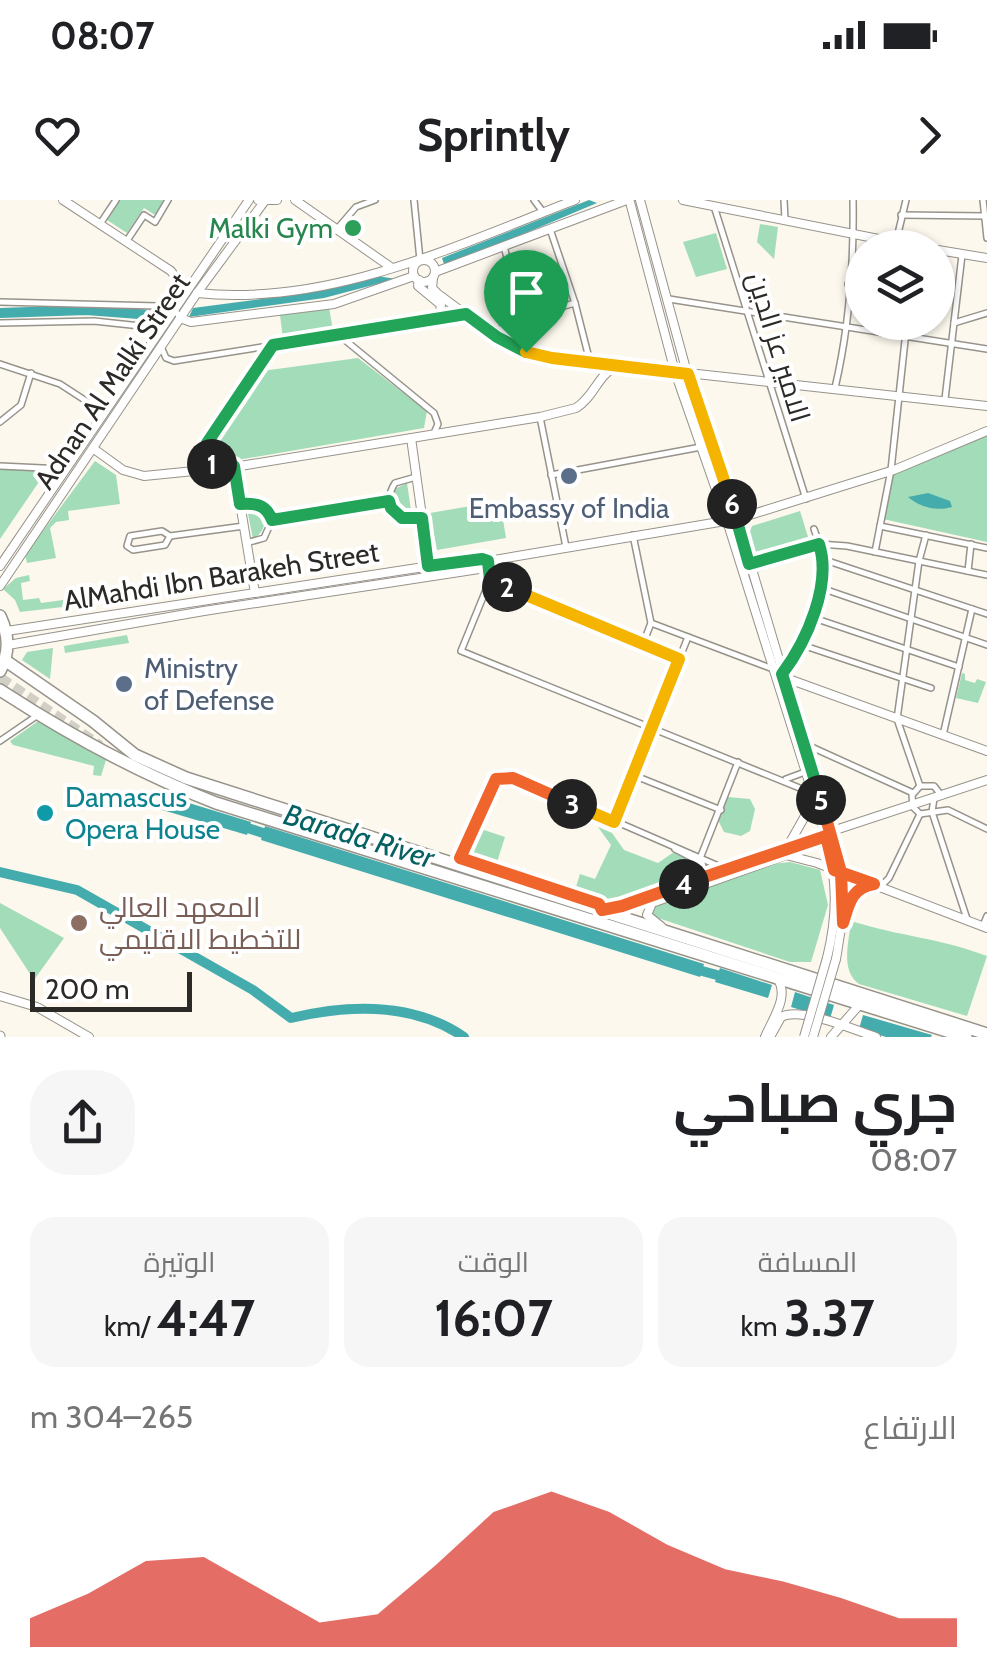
<!DOCTYPE html>
<html lang="ar">
<head>
<meta charset="utf-8">
<style>
  body { margin:0; font-family:Cabin,Cairo,sans-serif; background:#f6f6f6; color:#202124; direction:rtl; height:100vh; display:flex; flex-direction:column; font-size:38px; white-space:nowrap }
  * { box-sizing:border-box; margin:0 }
  p { font-size:32px; color:#757577 }
  .icon { flex:none; width:55px; height:55px; fill:none; stroke:currentColor; stroke-width:2; stroke-linecap:round; stroke-linejoin:round }
  .map { position:relative; height:837px; overflow:hidden; direction:ltr }
  .drawer { display:flex; flex-direction:column; background:#fff; flex:1 }
  .drawer>* { flex:none }
  .controls { position:absolute; left:845px; top:30px; display:grid; gap:20px }
  .controls a { display:grid; place-items:center; width:110px; height:110px; border-radius:50%; background:#fff; box-shadow:0 2px 8px #0004; font-size:50px }
  .scale { position:absolute; left:30px; bottom:25px; width:162px; box-sizing:border-box; padding-left:10px; border:5px solid #2c2a27; border-top:0; font-size:28px; line-height:35px; white-space:nowrap; color:#2c2a27; -webkit-text-stroke:8px #fff; paint-order:stroke }
  .pin { position:absolute; display:grid; place-items:center; width:85px; height:85px; color:#fff; margin:-102px -42px; border-radius:50% 50% 50% 0; rotate:-45deg; box-shadow:0 0 10px #0007 }
  .pin .icon { rotate:45deg }
  .km { position:absolute; width:50px; height:50px; margin:-25px; border-radius:50%; background:#222; color:#fff; font-size:28px; line-height:50px; text-align:center }
  .round { display:grid; place-items:center; flex:none; width:105px; height:105px; border-radius:40px; background:#f6f6f6 }
  .overview { display:flex; align-items:center; justify-content:space-between; height:170px; padding:0 30px }
  h1 { font-size:55px; font-weight:700; line-height:75px }
  .metrics { display:grid; grid-template-columns:repeat(3,1fr); gap:15px; height:170px; padding:10px 30px }
  .metrics div { display:grid; align-content:center; border-radius:25px; background:#f6f6f6; text-align:center }
  .metrics b { font-size:50px; font-weight:700 }
  .metrics small { font-size:28px; font-weight:400 }
  .metrics p { font-size:28px }
  .chart { height:280px; padding:20px 30px }
  .chart p { display:flex; justify-content:space-between }
  .chart svg { width:100%; height:180px; margin-top:10px; fill:#d93025; opacity:.7 }
  .status { display:flex; justify-content:space-between; align-items:center; height:70px; padding:0 50px; background:#fff; direction:ltr }
  .status svg { height:28px; fill:currentColor }
  header { display:flex; justify-content:space-between; align-items:center; height:130px; padding:0 30px; background:#fff; font-size:45px; font-weight:700 }
  .map>svg:first-child { display:block }
  .green { fill:#a2dcb9 }
  .water { fill:#45acae }
  .lines { fill:none; stroke-linecap:round; stroke-linejoin:round }
  .river { stroke:#45acae; stroke-width:10 }
  .highway-tunnel { stroke:#d2cfc6; stroke-width:11; stroke-dasharray:11 5.5; stroke-linecap:butt }
  .street-casing { stroke:#97938b; stroke-width:8 }
  .secondary-casing { stroke:#97938b; stroke-width:10 }
  .primary-casing { stroke:#97938b; stroke-width:11 }
  .highway-casing { stroke:#97938b; stroke-width:14 }
  .street { stroke:#fff; stroke-width:5 }
  .secondary { stroke:#fff; stroke-width:8 }
  .primary { stroke:#fff; stroke-width:9 }
  .highway { stroke:#fff; stroke-width:11 }
  .secondary-bridge-casing { stroke:#97938b; stroke-width:10; stroke-linecap:butt }
  .secondary-bridge { stroke:#fff; stroke-width:8 }
  .split-1-casing { stroke:#fff; stroke-width:20 }
  .split-2-casing { stroke:#fff; stroke-width:20 }
  .split-3-casing { stroke:#fff; stroke-width:20 }
  .split-4-casing { stroke:#fff; stroke-width:20 }
  .split-5-casing { stroke:#fff; stroke-width:20 }
  .split-6-casing { stroke:#fff; stroke-width:20 }
  .split-7-casing { stroke:#fff; stroke-width:20 }
  .split-1 { stroke:#22a559; stroke-width:12 }
  .split-2 { stroke:#22a559; stroke-width:12 }
  .split-3 { stroke:#f5b400; stroke-width:12 }
  .split-4 { stroke:#f0652b; stroke-width:12 }
  .split-5 { stroke:#f0652b; stroke-width:12 }
  .split-6 { stroke:#22a559; stroke-width:12 }
  .split-7 { stroke:#f5b400; stroke-width:12 }
  .leisure-dot { fill:#2e9e5b; stroke:#fff; stroke-width:4 }
  .service-dot { fill:#5c6f8a; stroke:#fff; stroke-width:4 }
  .culture-dot { fill:#0f9aa8; stroke:#fff; stroke-width:4 }
  .education-dot { fill:#8d6e63; stroke:#fff; stroke-width:4 }
  .labels { text-anchor:middle; dominant-baseline:central; stroke-width:8; stroke-linejoin:round; paint-order:stroke }
  .leisure-label { font-size:28px; fill:#27864d; stroke:#fff; text-anchor:end }
  .street-label { font-size:28px; fill:#2c2a27; stroke:#fff }
  .service-label { font-size:28px; fill:#4e5e75; stroke:#fff }
  .culture-label { font-size:28px; fill:#0d838f; stroke:#fff; text-anchor:start }
  .education-label { font-size:28px; fill:#785e54; stroke:#fff; text-anchor:start }
  .water-label { font-size:30px; font-style:italic; fill:#066163; stroke:#fff }
</style>
</head>
<body>
<div class="status"><b>08:07</b><svg viewBox="0 0 49 12"><path d="M0 12V9h3v3zM5 12V6h3v6zM10 12V3h3v9zM15 12V0h3v12zM26 1h20v11H26zM47 4h2v5h-2z"/></svg></div>
<header><svg class="icon" aria-label="forward" viewBox="0 0 24 24"><path d="M9 5l7 7-7 7"/></svg>Sprintly<svg class="icon" aria-label="heart" viewBox="0 0 24 24"><path d="M12 20l-8-8c-3-5 5-10 8-4 3-6 11-1 8 4z"/></svg></header>
<div class="map">
<svg width="987" height="837" viewBox="0 0 987 837">
  <rect width="100%" height="100%" fill="#fcf8ee"/>
  <g class="green">
    <path d="M120,0H162L164,1L155,15L144,8L127,33L107,20Z"/>
    <path d="M760,24L778,27L774,59L757,42Z"/>
    <path d="M716,33L727,69L696,77L683,42Z"/>
    <path d="M329,107L333,131L283,139L280,115Z"/>
    <path d="M523,111L534,117L524,144L504,133L513,113Z"/>
    <path d="M358,158L427,211L424,228L220,263L213,258L212,248L262,171Z"/>
    <path d="M987,236V342L883,319L891,272Z"/>
    <path d="M95,261L116,275L120,304L68,311L69,320L56,322L50,328L56,358L27,363L25,355Z"/>
    <path d="M0,267L43,268L45,273L0,339Z"/>
    <path d="M407,283L412,317L399,314L392,303L395,289Z"/>
    <path d="M500,301L506,338L437,350L430,313Z"/>
    <path d="M247,309L260,311C268,322 264,332 253,339Z"/>
    <path d="M800,311L809,340L759,355L753,351L748,337L752,326Z"/>
    <path d="M29,375L30,381L21,383L23,400L39,398L41,403L70,399L71,406L20,412L15,400L3,389L16,378Z"/>
    <path d="M127,435L129,443L65,453L64,446Z"/>
    <path d="M53,448L50,479L22,460L27,452Z"/>
    <path d="M962,473L965,474V480L975,483L977,479L986,482L978,503L956,498Z"/>
    <path d="M41,519L106,560L101,576L93,575L94,566L13,545L10,541Z"/>
    <path d="M728,597L750,599L755,609L750,631L741,636L724,632L718,620Z"/>
    <path d="M598,627L612,633L624,650L658,663L674,652L693,660L698,674L621,701H608L575,690L580,674L595,679L611,645Z"/>
    <path d="M481,629L505,637L497,662L473,654Z"/>
    <path d="M790,662L820,670L828,705L811,762H790L652,716L651,710L656,706L773,664Z"/>
    <path d="M0,703L64,738L34,780L0,728Z"/>
    <path d="M851,721C902,737 936,737 987,756L967,816L859,784C840,770 849,742 851,721Z"/>
  </g>
  <g class="water">
    <path d="M589,0L597,3L445,67L442,58Z"/>
    <path d="M371,75L396,79L324,98L189,117L193,108L277,97Z"/>
    <path d="M928,293L950,301L952,307C934,312 919,306 908,297Z"/>
    <path d="M163,595L251,622L247,635L159,609Z"/>
    <path d="M265,626L704,764L700,777L261,640Z"/>
    <path d="M720,768L772,785L768,798L715,782Z"/>
    <path d="M795,792L834,805L830,819L791,807Z"/>
    <path d="M863,815L932,835L931,837H886L859,829Z"/>
  </g>
  <g class="lines">
    <g class="river">
      <path d="M0,113L86,110L152,115"/>
      <path d="M239,625L275,637"/>
      <path d="M0,672L77,690L253,790L291,818C350,804 413,802 464,837"/>
      <path d="M691,768L728,778"/>
    </g>
    <path class="highway-tunnel" d="M0,478L100,546"/>
    <g class="street-casing">
      <g id="street">
        <path d="M414,0L420,60"/>
        <path d="M534,0L543,12"/>
        <path d="M784,0L785,20"/>
        <path d="M983,0L987,38"/>
        <path d="M714,6L806,299"/>
        <path d="M901,15L985,16"/>
        <path d="M100,24L116,0"/>
        <path d="M337,29L356,7L375,0"/>
        <path d="M550,29L575,103L590,162"/>
        <path d="M126,42L144,15L155,22L168,0"/>
        <path d="M896,42L906,0"/>
        <path d="M504,46L519,105"/>
        <path d="M848,84L862,86"/>
        <path d="M669,99L987,149"/>
        <path d="M0,102L158,106L175,110L180,118"/>
        <path d="M539,113L575,103"/>
        <path d="M0,123L94,121L159,128"/>
        <path d="M954,123L987,113"/>
        <path d="M499,134L511,108L523,104L539,113L538,129L527,149"/>
        <path d="M340,136L434,213L438,224L434,233"/>
        <path d="M162,149L166,158L174,161L439,119"/>
        <path d="M0,164L60,184L103,212"/>
        <path d="M835,188C849,128 854,61 853,0"/>
        <path d="M945,199L962,55"/>
        <path d="M540,217L566,347"/>
        <path d="M0,222L21,205L31,173"/>
        <path d="M0,266L64,269"/>
        <path d="M217,267L206,256L207,243L273,145"/>
        <path d="M551,275L701,247"/>
        <path d="M416,277L395,283C386,297 388,310 402,318L422,319"/>
        <path d="M240,304C255,303 266,304 272,320L264,338L246,343"/>
        <path d="M272,320L389,301"/>
        <path d="M880,326L987,348"/>
        <path d="M162,331L170,336L165,345L133,350L127,346L130,336Z"/>
        <path d="M633,335L651,423L643,444"/>
        <path d="M170,336L244,326"/>
        <path d="M875,352L891,270L907,122"/>
        <path d="M825,360L987,414"/>
        <path d="M488,363L490,380L461,451L812,593"/>
        <path d="M752,364L819,344L847,346L987,375"/>
        <path d="M753,369L820,348"/>
        <path d="M968,371L971,344"/>
        <path d="M490,380L679,459"/>
        <path d="M824,389L987,445"/>
        <path d="M811,417L959,467"/>
        <path d="M651,423L773,469"/>
        <path d="M799,444L931,488"/>
        <path d="M782,474L824,389L825,360L814,329"/>
        <path d="M943,535L972,409"/>
        <path d="M0,541L38,515"/>
        <path d="M807,545L913,593"/>
        <path d="M633,575L721,610"/>
        <path d="M786,579L805,572"/>
        <path d="M920,586L897,519L919,361L926,335"/>
        <path d="M941,595L934,586H920L912,595L913,607L920,614L948,610L987,629"/>
        <path d="M934,598L932,612L967,719"/>
        <path d="M614,622L688,437"/>
        <path d="M675,649L702,663L706,676"/>
        <path d="M460,658L601,707"/>
        <path d="M699,661L738,562"/>
        <path d="M458,663L491,588C500,573 510,577 525,582L723,668"/>
        <path d="M880,687L889,678L920,614"/>
        <path d="M983,726L987,716"/>
      </g>
    </g>
    <g class="secondary-casing">
      <g id="secondary">
        <path d="M63,0L171,71L185,90"/>
        <path d="M258,0H277"/>
        <path d="M295,0L392,68"/>
        <path d="M640,0L686,169L737,319L831,634L843,684V723"/>
        <path d="M683,0L924,48"/>
        <path d="M630,2L675,172L727,321L826,636C837,680 838,714 827,758"/>
        <path d="M938,50L987,58"/>
        <circle cx="424" cy="71" r="11"/>
        <path d="M435,72L624,1"/>
        <path d="M433,78L432,88L438,94C475,121 507,147 552,158L987,206"/>
        <path d="M419,80L418,86L441,105L439,119L466,115"/>
        <path d="M197,93C328,107 455,46 575,0"/>
        <path d="M180,118L191,122L334,104L414,76"/>
        <path d="M411,238L429,366"/>
        <path d="M94,249L123,270L144,276L234,267L540,217L576,208C595,196 597,175 618,165"/>
        <path d="M234,267L255,393"/>
        <path d="M0,366L249,0"/>
        <path d="M0,386L197,93L264,2"/>
        <path d="M7,431L476,359L488,361L737,319L894,270L987,231"/>
        <path d="M8,445L204,411L479,369L488,361"/>
        <path d="M783,477L987,551"/>
        <path d="M788,646L814,600"/>
        <path d="M786,655L817,663L987,728"/>
        <path d="M603,709L628,705L805,640L987,580"/>
        <path d="M662,727L647,715L652,703L786,655L816,639"/>
        <path d="M836,759C841,733 841,695 869,685"/>
        <path d="M0,796L37,807L89,837"/>
        <path d="M765,837C773,818 790,796 777,778"/>
        <path d="M770,837L781,817C801,806 854,830 876,837"/>
        <path d="M831,837L861,803"/>
      </g>
    </g>
    <g class="primary-casing">
      <path id="primary" d="M0,836V837"/>
    </g>
    <g class="highway-casing">
      <g id="highway">
        <path d="M0,416C9,435 10,452 0,471"/>
        <path d="M6,461L93,521L135,555L186,578L987,834"/>
        <path d="M0,490C69,535 139,573 216,603L966,837"/>
      </g>
    </g>
    <use href="#street" class="street"/>
    <use href="#secondary" class="secondary"/>
    <use href="#primary" class="primary"/>
    <use href="#highway" class="highway"/>
    <g class="secondary-bridge-casing">
      <g id="secondary-bridge">
        <path d="M804,837L827,758"/>
        <path d="M813,837L836,759"/>
      </g>
    </g>
    <use href="#secondary-bridge" class="secondary-bridge"/>
  </g>
  <g class="lines">
    <g class="split-1-casing">
      <path id="split-1" d="M212,264L206,256L207,243L273,145L466,114L497,137L526,152"/>
    </g>
    <g class="split-2-casing">
      <path id="split-2" d="M212,264L220,268L234,266L240,304C255,303 266,304 272,320L389,301L391,308L402,318H422L428,366L482,359L488,361L490,380L507,387"/>
    </g>
    <g class="split-3-casing">
      <path id="split-3" d="M507,387L679,459L614,622L572,604"/>
    </g>
    <g class="split-4-casing">
      <path id="split-4" d="M572,604L513,578L496,579L460,658L599,704L602,710L622,706L684,684"/>
    </g>
    <g class="split-5-casing">
      <path id="split-5" d="M684,684L826,636L834,670L874,684C851,688 849,704 843,723L841,672L821,600"/>
    </g>
    <g class="split-6-casing">
      <path id="split-6" d="M732,304L749,364L819,344C832,384 807,441 782,474L821,600"/>
    </g>
    <g class="split-7-casing">
      <path id="split-7" d="M526,152L552,158L688,174L732,304"/>
    </g>
    <use href="#split-1" class="split-1"/>
    <use href="#split-2" class="split-2"/>
    <use href="#split-3" class="split-3"/>
    <use href="#split-4" class="split-4"/>
    <use href="#split-5" class="split-5"/>
    <use href="#split-6" class="split-6"/>
    <use href="#split-7" class="split-7"/>
  </g>
  <circle class="leisure-dot" cx="353" cy="28" r="10"/>
  <g class="service-dot">
    <circle cx="569" cy="276" r="10"/>
    <circle cx="124" cy="484" r="10"/>
  </g>
  <circle class="culture-dot" cx="45" cy="613" r="10"/>
  <circle class="education-dot" cx="79" cy="723" r="10"/>
  <g class="labels">
    <g class="leisure-label">
      <text x="333" y="28">Malki Gym</text>
    </g>
    <g class="street-label">
      <text transform="translate(779 147) rotate(73)">الامير عز الدين</text>
      <text transform="translate(112 181) rotate(-56)">Adnan Al Malki Street</text>
      <text transform="translate(221 376) rotate(-9)">AlMahdi Ibn Barakeh Street</text>
    </g>
    <g class="service-label">
      <text x="569" y="308">Embassy of India</text>
      <text x="144" y="468" text-anchor="start">Ministry<tspan x="144" dy="32">of Defense</tspan></text>
    </g>
    <g class="culture-label">
      <text x="65" y="597">Damascus<tspan x="65" dy="32">Opera House</tspan></text>
    </g>
    <g class="education-label">
      <text x="99" y="707">المعهد العالي<tspan x="99" dy="32">للتخطيط الاقليمي</tspan></text>
    </g>
    <g class="water-label">
      <text transform="translate(359 636) rotate(17)">Barada River</text>
    </g>
  </g>
</svg>
<div class="controls">
<a><svg class="icon" aria-label="layers" viewBox="0 0 24 24"><path d="M12 4l9 5-9 5-9-5zM3 14l9 5 9-5"/></svg></a>
</div>
<div class="scale">200 m</div>
<div class="pin" style="left:526px;top:152px;background:#1e9e55"><svg class="icon" aria-label="arrive" viewBox="0 0 24 24"><path d="M6 21V4h12l-3 4 3 4H6"/></svg></div>
<b class="km" style="left:212px;top:264px">1</b>
<b class="km" style="left:507px;top:387px">2</b>
<b class="km" style="left:572px;top:604px">3</b>
<b class="km" style="left:684px;top:684px">4</b>
<b class="km" style="left:821px;top:600px">5</b>
<b class="km" style="left:732px;top:304px">6</b>
</div>
<section class="drawer">
<div class="overview"><div><h1>جري صباحي</h1><p>08:07</p></div><a class="round"><svg class="icon" aria-label="share" viewBox="0 0 24 24"><path d="M12 15V3M7 8l5-5 5 5M5 13v7h14v-7"/></svg></a></div>
<div class="metrics">
<div><p>المسافة</p><b>3.37<small> km</small></b></div>
<div><p>الوقت</p><b>16:07</b></div>
<div><p>الوتيرة</p><b>4:47<small> /km</small></b></div>
</div>
<div class="chart"><p><span>الارتفاع</span>265–304 m</p>
<svg viewBox="0 0 160 44" preserveAspectRatio="none"><path d="M0 44V37L10 31L20 23L30 22L40 30L50 38L60 36L70 24L80 11L90 6L100 11L110 19L120 25L130 28L140 32L150 37L160 37V44z"/></svg>
</div>
</section>
</body>
</html>
